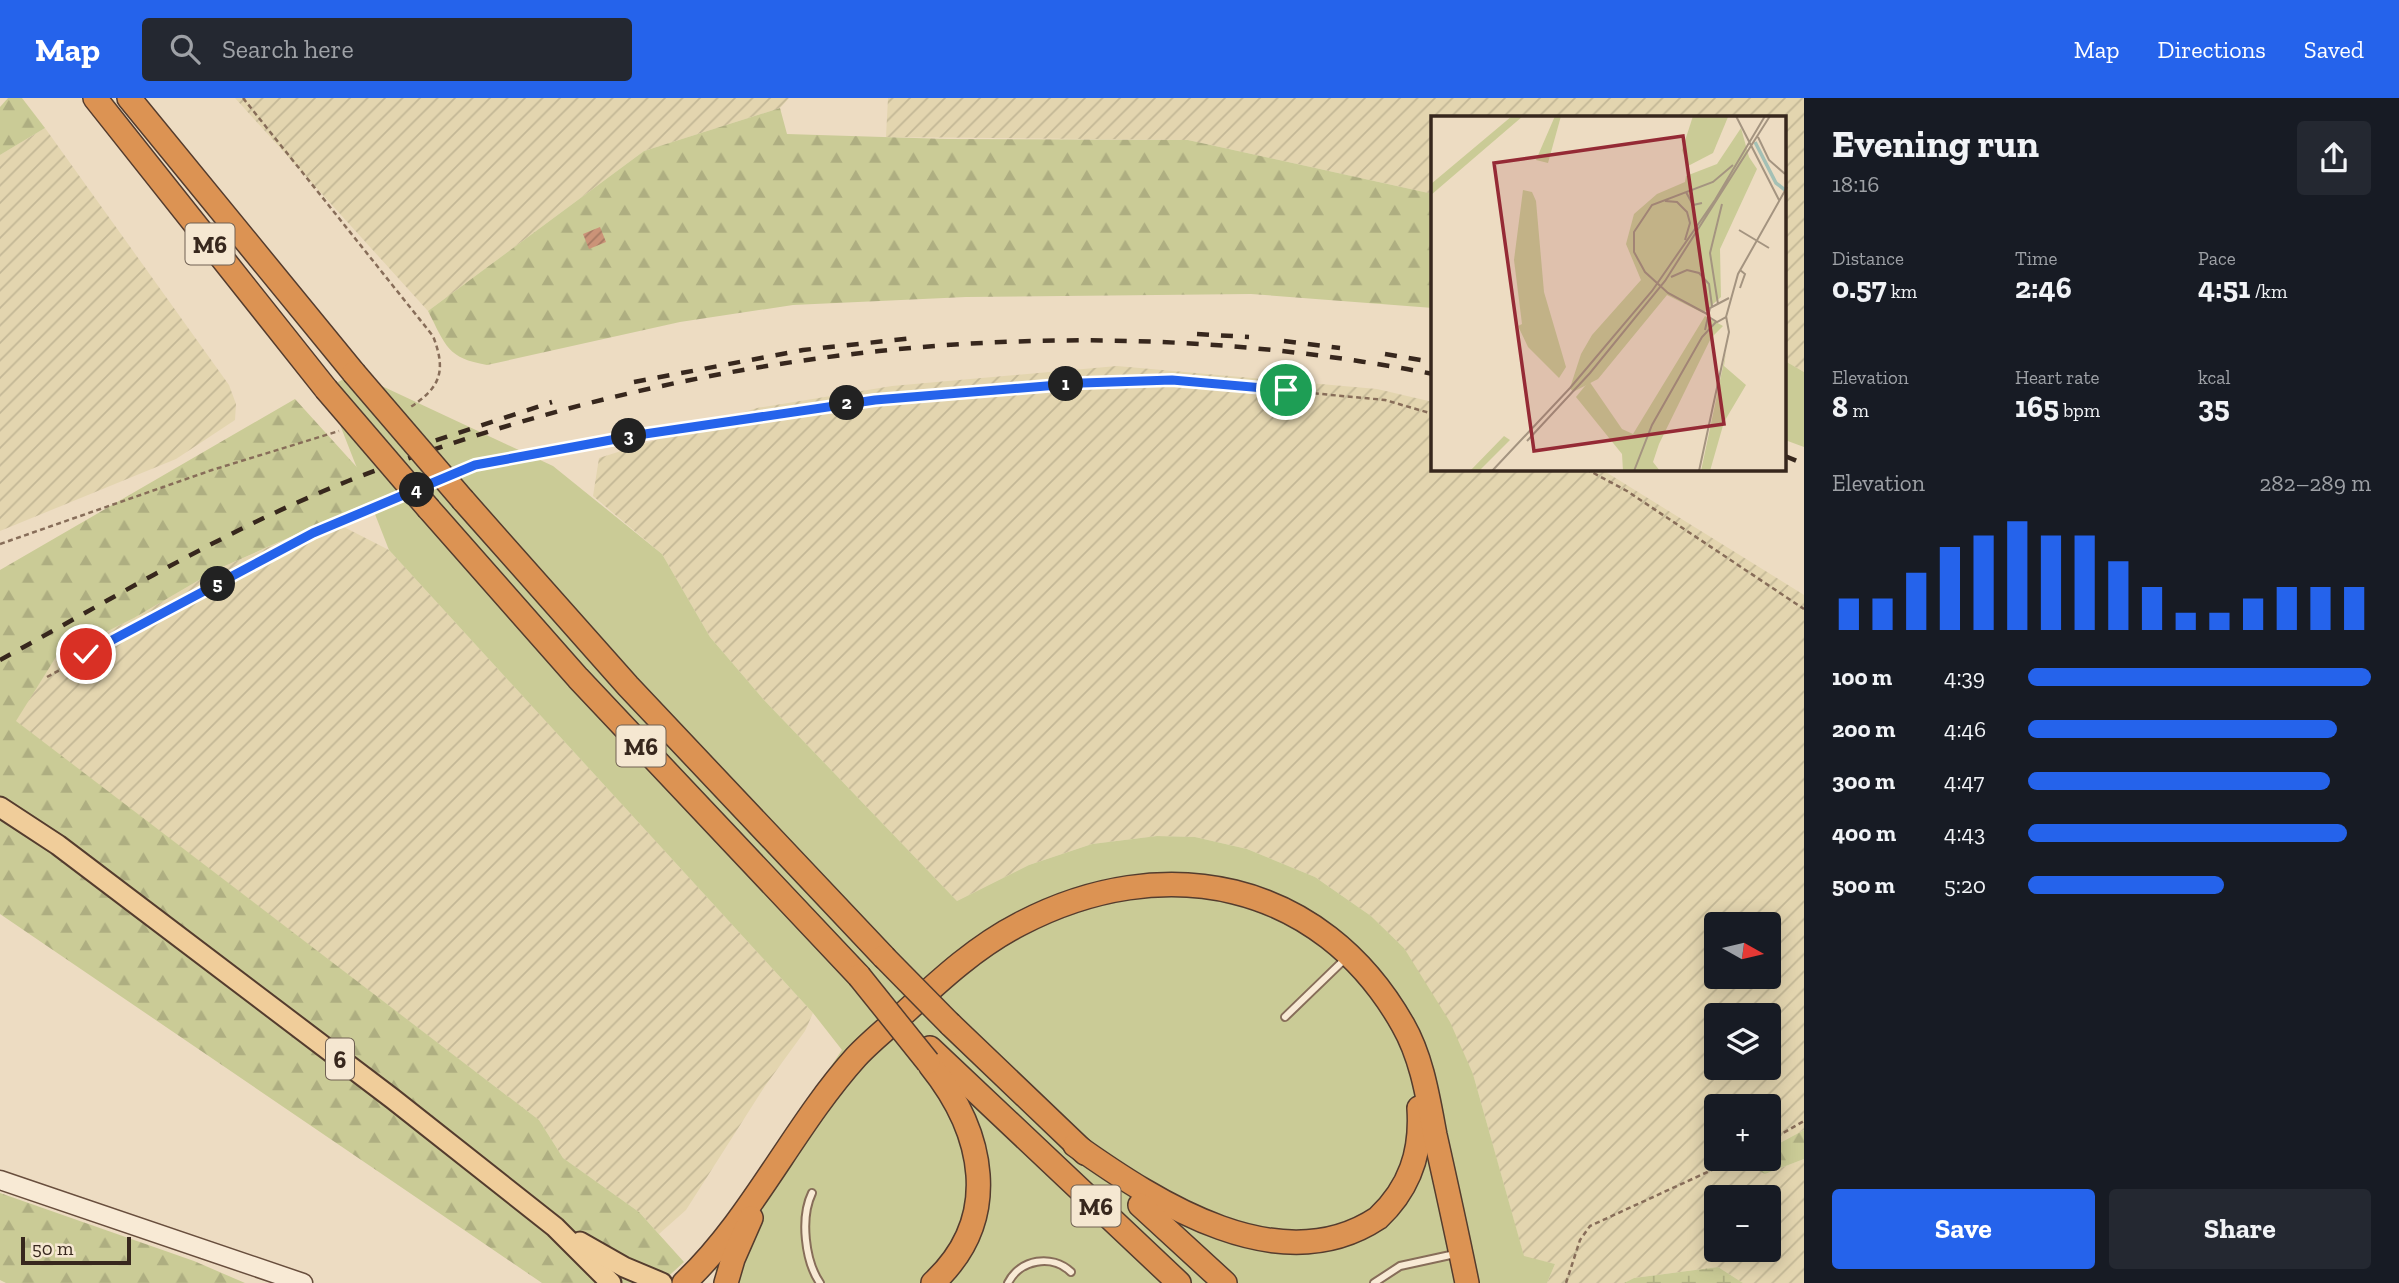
<!DOCTYPE html>
<html lang="en">
<head>
<meta charset="utf-8">
<style>
  body { margin:0; font-family:"Zilla Slab",serif; background:#242831; color:#f1f3f6; height:100vh; display:flex; flex-direction:column; font-size:26px; white-space:nowrap }
  * { box-sizing:border-box; margin:0 }
  p { font-size:23px; color:#9ea1a6 }
  .icon { flex:none; width:38px; height:38px; fill:none; stroke:currentColor; stroke-width:2; stroke-linecap:round; stroke-linejoin:round }
  .map { position:relative; flex:1; overflow:hidden }
  .panel { display:flex; flex-direction:column; background:#171b24; width:595px }
  .panel>* { flex:none }
  .needle { width:46px; rotate:98deg }
  .controls { position:absolute; left:1704px; top:814px; display:grid; gap:14px }
  .controls a { display:grid; place-items:center; width:77px; height:77px; border-radius:7px; background:#171b24; box-shadow:0 4px 18px #0003; font-size:35px }
  .scale { position:absolute; left:21px; bottom:18px; width:110px; box-sizing:border-box; padding-left:7px; border:4px solid #37271d; border-top:0; font-size:19px; line-height:24px; white-space:nowrap; color:#37271d; -webkit-text-stroke:5px #f5e7d1; paint-order:stroke }
  .pin { position:absolute; display:grid; place-items:center; width:60px; height:60px; color:#fff; margin:-30px; border:4px solid #fff; border-radius:50%; box-shadow:0 2px 7px #0007 }
  .km { position:absolute; width:35px; height:35px; margin:-18px; border-radius:50%; background:#222; color:#fff; font-size:19px; line-height:35px; text-align:center }
  .round { display:grid; place-items:center; flex:none; width:74px; height:74px; border-radius:7px; background:#242831 }
  .headline { display:flex; align-items:center; justify-content:space-between; height:119px; padding:0 28px }
  h1 { font-size:38px; font-weight:700; line-height:52px }
  .figures { display:grid; grid-template-columns:repeat(3,1fr); gap:10px; height:119px; padding:7px 28px }
  .figures div { display:grid; align-content:center }
  .figures b { font-size:30px; font-weight:700 }
  .figures small { font-size:19px; font-weight:400 }
  .figures p { font-size:19px }
  .chart { height:196px; padding:14px 28px }
  .chart p { display:flex; justify-content:space-between }
  .chart svg { width:100%; height:126px; margin-top:7px; stroke:#2563eb; stroke-width:6 }
  .action { display:flex; gap:14px; margin-top:auto; padding:14px 28px }
  .action a { flex:1; height:80px; border-radius:7px; background:#2563eb; color:#fff; font-size:28px; font-weight:700; line-height:80px; text-align:center }
  .action a+a { background:#242831; color:#f1f3f6 }
  ul { padding:0 28px; list-style:none; font-size:23px }
  li { display:grid; grid-template-columns:112px 84px 1fr; align-items:center; height:52px }
  li i { height:18px; border-radius:9px; background:#2563eb }
  header { display:flex; align-items:center; gap:42px; box-sizing:border-box; height:98px; padding:0 35px; background:#2563eb; color:#fff }
  header strong { font-size:33px }
  nav { display:flex; gap:38px; margin-inline-start:auto; font-size:24px }
  .search { width:490px; height:63px; background:#242831; display:flex; align-items:center; gap:18px; box-sizing:border-box; padding:0 24px; border-radius:7px; color:#9ea1a6; font-size:26px }
  main { display:flex; flex:1; min-height:0 }
  .map>svg:first-child { display:block }
  .farmland { fill:url(#farmland-furrows); fill-rule:evenodd }
  .grass { fill:#cacb96 }
  .forest { fill:url(#forest-firs) }
  .wetland { fill:url(#wetland-marsh) }
  .building { fill:url(#building-hatch) }
  .lines { fill:none; stroke-linecap:round; stroke-linejoin:round }
  .lane-casing { stroke:#876d59; stroke-width:10 }
  .secondary-casing { stroke:#684e3d; stroke-width:21 }
  .primary-casing { stroke:#543c2e; stroke-width:23 }
  .highway-casing { stroke:#543c2e; stroke-width:26 }
  .path { stroke:#876d59; stroke-width:2.5; stroke-dasharray:5 3.5; stroke-linecap:butt }
  .lane { stroke:#f8ead5; stroke-width:6 }
  .secondary { stroke:#f8ead5; stroke-width:18 }
  .primary { stroke:#f0cd9a; stroke-width:19 }
  .highway { stroke:#dc9353; stroke-width:23 }
  .rail { stroke:#37271d; stroke-width:4.5; stroke-dasharray:12 12; stroke-linecap:butt }
  .highway-bridge-casing { stroke:#543c2e; stroke-width:26; stroke-linecap:butt }
  .highway-bridge { stroke:#dc9353; stroke-width:23 }
  .route-casing { stroke:#fff; stroke-width:14 }
  .route { stroke:#2563eb; stroke-width:9 }
  .labels { text-anchor:middle; dominant-baseline:central; stroke-width:7; stroke-linejoin:round; paint-order:stroke }
  .shield { fill:#f5e7d1; stroke:#706153; stroke-width:2 }
  .shield-label { font-size:24px; font-weight:bold; fill:#37271d }
  .inset-river { fill:none; stroke:#a4c0b5; stroke-width:3.5 }
  .inset-road { fill:none; stroke:#a49480; stroke-width:2 }
  .view { fill:#952a35; fill-opacity:0.15; stroke:#952a35; stroke-width:3.5 }
  .inset-edge { fill:none; stroke:#37271d; stroke-width:3.5 }
</style>
</head>
<body>
<header>
<strong>Map</strong>
<div class="search"><svg class="icon" aria-label="search" viewBox="0 0 24 24"><circle cx="10" cy="10" r="6"/><path d="M15 15l6 6"/></svg>Search here</div>
<nav><a>Map</a><a>Directions</a><a>Saved</a></nav>
</header>
<main>
<div class="map">
<svg width="1804" height="1185" viewBox="0 0 1804 1185">
  <defs>
    <pattern id="farmland-furrows" width="10" height="10" patternUnits="userSpaceOnUse" patternTransform="scale(1.75)"><rect width="10" height="10" fill="#e3d5af"/><path d="M-1 1l2-2M0 10L10 0M9 11l2-2" fill="none" stroke="#c3b796"/></pattern>
    <pattern id="forest-firs" width="22" height="20" patternUnits="userSpaceOnUse" patternTransform="scale(1.75)"><rect width="22" height="20" fill="#cacb96"/><path d="M5 1l3.5 6h-7zM16 11l3.5 6h-7z" fill="#aeae81"/></pattern>
    <pattern id="wetland-marsh" width="20" height="14" patternUnits="userSpaceOnUse" patternTransform="scale(1.75)"><rect width="20" height="14" fill="#cacb96"/><path d="M1 5h8M5 5V1M11 12h8M15 12V8" fill="none" stroke="#aeae81"/></pattern>
    <pattern id="building-hatch" width="6" height="6" patternUnits="userSpaceOnUse" patternTransform="scale(1.75)"><rect width="6" height="6" fill="#cb9378"/><path d="M-1 1l2-2M0 6l6-6M5 7l2-2" fill="none" stroke="#a67862"/></pattern>
  </defs>
  <rect width="100%" height="100%" fill="#eddcc2"/>
  <g class="farmland">
    <path d="M235,0H789L780,10L644,53L428,213Z"/>
    <path d="M888,0H1804V274L1785,263V19H1433V96L1188,42L886,39Z"/>
    <path d="M45,30L229,287L236,306L235,322L176,361L0,433V57Z"/>
    <path d="M1117,268L1377,291L1433,304V371H1601L1804,497V1032L1769,1051V1008H1717V1060L1752,1061L1745,1064L1765,1076L1804,1061V1185H1743L1718,1169L1634,1180L1624,1185H1547L1555,1166L1524,1159L1473,976L1404,850L1371,818L1315,779L1247,751L1195,739L1157,738L1092,746L1029,767L957,803L764,602L710,539L662,456L593,398L599,360L757,310L892,288ZM1717,826H1769V878H1717ZM1717,917H1769V970H1717ZM1717,1099H1769V1152H1717Z"/>
    <path d="M330,422L389,452L813,915L805,933L765,988L686,1112L659,1136L639,1114L563,1060L539,1022L15,623L56,559L134,520L218,471Z"/>
  </g>
  <g class="grass">
    <path d="M1785,263L1804,274V349L1785,342Z"/>
    <path d="M354,275L553,368L662,456L710,539L764,602L957,803L1029,767L1092,746L1157,738L1195,739L1247,751L1315,779L1371,818L1404,850L1450,924L1473,976L1524,1158L1555,1166L1547,1185H729L706,1164L709,1148L842,952L813,915L389,452L326,291Z"/>
  </g>
  <g class="forest">
    <path d="M8,0H22L45,30L0,57V9Z"/>
    <path d="M780,10L787,36L947,41L1188,42L1433,96V210L1251,196L966,199L793,207L680,224L487,267C447,260 446,248 428,213L644,53Z"/>
    <path d="M295,301L383,398L218,471L134,520L56,559L16,623L539,1022L563,1060L639,1114L684,1164L661,1185H542L0,816V472Z"/>
    <path d="M1804,1032V1061L1765,1076L1744,1065L1752,1061L1769,1060V1051Z"/>
    <path d="M0,1095L194,1163L245,1185H6L0,1182Z"/>
  </g>
  <path class="wetland" d="M1718,1169L1743,1185H1624L1634,1180Z"/>
  <path class="building" d="M600,129L606,144L589,151L583,136Z"/>
  <g class="lines">
    <g class="lane-casing">
      <g id="lane">
        <path d="M1285,919L1345,861"/>
        <path d="M812,1095C800,1120 805,1163 820,1185"/>
        <path d="M1008,1185C1020,1161 1052,1156 1071,1174"/>
        <path d="M1374,1185L1400,1168L1455,1156"/>
      </g>
    </g>
    <g class="secondary-casing">
      <path id="secondary" d="M0,1082L303,1185"/>
    </g>
    <g class="primary-casing">
      <g id="primary">
        <path d="M0,709L58,747L393,1001L555,1129L611,1185"/>
        <path d="M580,1144L624,1169L662,1185"/>
      </g>
    </g>
    <g class="highway-casing">
      <g id="highway">
        <path d="M95,0L326,291"/>
        <path d="M129,0L354,275"/>
        <path d="M463,402L628,588L884,859"/>
        <path d="M429,411L578,580L859,878"/>
        <path d="M950,926L1085,1055"/>
        <path d="M930,950L1179,1185"/>
        <path d="M930,967C984,1034 1003,1120 933,1185"/>
        <path d="M1075,1047C1157,1105 1280,1185 1378,1120C1410,1090 1422,1054 1419,1010"/>
        <path d="M1140,1107L1225,1185"/>
        <path d="M684,1185C752,1121 793,1029 856,959C870,944 886,931 901,918C938,884 975,849 1020,826C1163,751 1321,782 1403,927C1422,960 1428,1000 1435,1037C1446,1086 1457,1136 1467,1185"/>
        <path d="M726,1185L733,1161L751,1120"/>
      </g>
    </g>
    <g class="path">
      <path d="M243,0L433,238C447,274 440,290 409,310"/>
      <path d="M1586,371L1627,393L1804,511"/>
      <path d="M463,372L475,367L756,318L875,302L1082,285L1172,282L1385,302L1433,316"/>
      <path d="M0,446L212,372L339,333"/>
      <path d="M47,579L313,435L396,400"/>
      <path d="M1769,1043L1804,1023"/>
      <path d="M1566,1185L1580,1142L1590,1128L1738,1060"/>
    </g>
    <use href="#lane" class="lane"/>
    <use href="#secondary" class="secondary"/>
    <use href="#primary" class="primary"/>
    <use href="#highway" class="highway"/>
    <g class="rail">
      <path d="M1197,236L1249,239"/>
      <path d="M1284,243L1340,250"/>
      <path d="M1385,256L1433,264"/>
      <path d="M634,284L803,252L913,240"/>
      <path d="M413,350L552,304"/>
      <path d="M1785,358L1804,366"/>
      <path d="M0,562C114,500 227,431 348,383C689,249 1072,205 1433,276"/>
    </g>
    <g class="highway-bridge-casing">
      <g id="highway-bridge">
        <path d="M354,275L463,402"/>
        <path d="M326,291L429,411"/>
        <path d="M884,859L950,926"/>
        <path d="M859,878L928,964"/>
      </g>
    </g>
    <use href="#highway-bridge" class="highway-bridge"/>
  </g>
  <g class="lines">
    <g class="route-casing">
      <path id="route" d="M86,556L313,435L475,367L638,337L875,302L1082,285L1172,282L1286,292"/>
    </g>
    <use href="#route" class="route"/>
  </g>
  <g class="labels">
    <g class="shield">
      <rect x="185.5" y="125.5" width="49" height="41" rx="5"/>
      <rect x="616.5" y="627.5" width="49" height="41" rx="5"/>
      <rect x="326" y="940.5" width="28" height="41" rx="5"/>
      <rect x="1071.5" y="1087.5" width="49" height="41" rx="5"/>
    </g>
    <g class="shield-label">
      <text x="210" y="146">M6</text>
      <text x="641" y="648">M6</text>
      <text x="340" y="961">6</text>
      <text x="1096" y="1108">M6</text>
    </g>
  </g>
  <g transform="translate(1431 18)">
    <rect width="355" height="355" fill="#eddcc2"/>
    <path d="M124,0H130L117,47L105,44ZM310,12L318,41L326,53L289,133L290,181L272,197L236,179L167,263L142,276L139,272L150,238L161,219L210,164L195,128L203,98L226,78L254,66L255,60L286,48Z" fill="#cacb96"/>
    <path d="M81,0H92L0,79V68ZM92,74L101,76L105,85L113,176L135,251L128,262L97,231L87,210L91,208L83,144ZM274,200L292,210L280,222L228,328L222,346L229,355H192L191,338L145,281L158,265L191,313L202,318ZM295,236L293,250L315,269L293,306L279,355H270ZM73,320L79,324L48,355H39Z" fill="#cacb96"/>
    <path d="M262,0L297,1L282,37L257,50L251,34Z" fill="#cacb96"/>
    <path class="inset-river" d="M324,26L345,67L354,74"/>
    <path class="inset-road" d="M305,0L348,84M327,21L338,44L354,58M255,76L262,89L271,87M234,85L246,86L256,96L259,107L254,124M308,114L338,132M309,154L314,158L309,172M240,161L256,154L268,157L278,168L281,190M287,188L279,137L291,88M278,199L237,177L214,156L203,136V116L221,89L282,66L302,49M278,201L286,206L295,201L307,158L356,71M274,214L279,192L298,182M96,325L159,257L234,165L339,0M61,355L139,272L221,175L284,84L334,0M203,355L221,309L271,221L285,206M268,355L298,216L295,200"/>
    <path class="view" d="M252,20L293,308L103,335L63,47Z"/>
    <rect width="355" height="355" class="inset-edge"/>
  </g>
</svg>
<div class="controls">
<a><svg class="needle" viewBox="-14 -14 28 28"><path d="M0-13l5 13h-10z" fill="#e53935"/><path d="M0 13l5-13h-10z" fill="#9ea1a6"/></svg></a>
<a><svg class="icon" aria-label="layers" viewBox="0 0 24 24"><path d="M12 4l9 5-9 5-9-5zM3 14l9 5 9-5"/></svg></a>
<a>+</a>
<a>−</a>
</div>
<div class="scale">50 m</div>
<div class="pin" style="left:1286px;top:292px;background:#1e9e55"><svg class="icon" aria-label="arrive" viewBox="0 0 24 24"><path d="M6 21V4h12l-3 4 3 4H6"/></svg></div>
<div class="pin" style="left:86px;top:556px;background:#d93025"><svg class="icon" aria-label="check" viewBox="0 0 24 24"><path d="M5 12l5 5 9-10"/></svg></div>
<b class="km" style="left:1066px;top:286px">1</b>
<b class="km" style="left:847px;top:305px">2</b>
<b class="km" style="left:629px;top:338px">3</b>
<b class="km" style="left:417px;top:392px">4</b>
<b class="km" style="left:218px;top:486px">5</b>
</div>
<section class="panel">
<div class="headline"><div><h1>Evening run</h1><p>18:16</p></div><a class="round"><svg class="icon" aria-label="share" viewBox="0 0 24 24"><path d="M12 15V3M7 8l5-5 5 5M5 13v7h14v-7"/></svg></a></div>
<div class="figures">
<div><p>Distance</p><b>0.57<small> km</small></b></div>
<div><p>Time</p><b>2:46</b></div>
<div><p>Pace</p><b>4:51<small> /km</small></b></div>
</div>
<div class="figures">
<div><p>Elevation</p><b>8<small> m</small></b></div>
<div><p>Heart rate</p><b>165<small> bpm</small></b></div>
<div><p>kcal</p><b>35</b></div>
</div>
<div class="chart"><p><span>Elevation</span>282–289 m</p>
<svg viewBox="0 0 160 44" preserveAspectRatio="none"><path d="M5 44V33M15 44V33M25 44V24M35 44V15M45 44V11M55 44V6M65 44V11M75 44V11M85 44V20M95 44V29M105 44V38M115 44V38M125 44V33M135 44V29M145 44V29M155 44V29"/></svg>
</div>
<ul>
<li><b>100 m</b>4:39<i style="width:100%"></i></li>
<li><b>200 m</b>4:46<i style="width:90%"></i></li>
<li><b>300 m</b>4:47<i style="width:88%"></i></li>
<li><b>400 m</b>4:43<i style="width:93%"></i></li>
<li><b>500 m</b>5:20<i style="width:57%"></i></li>
</ul>
<div class="action"><a>Save</a><a>Share</a></div>
</section>
</main>
</body>
</html>
